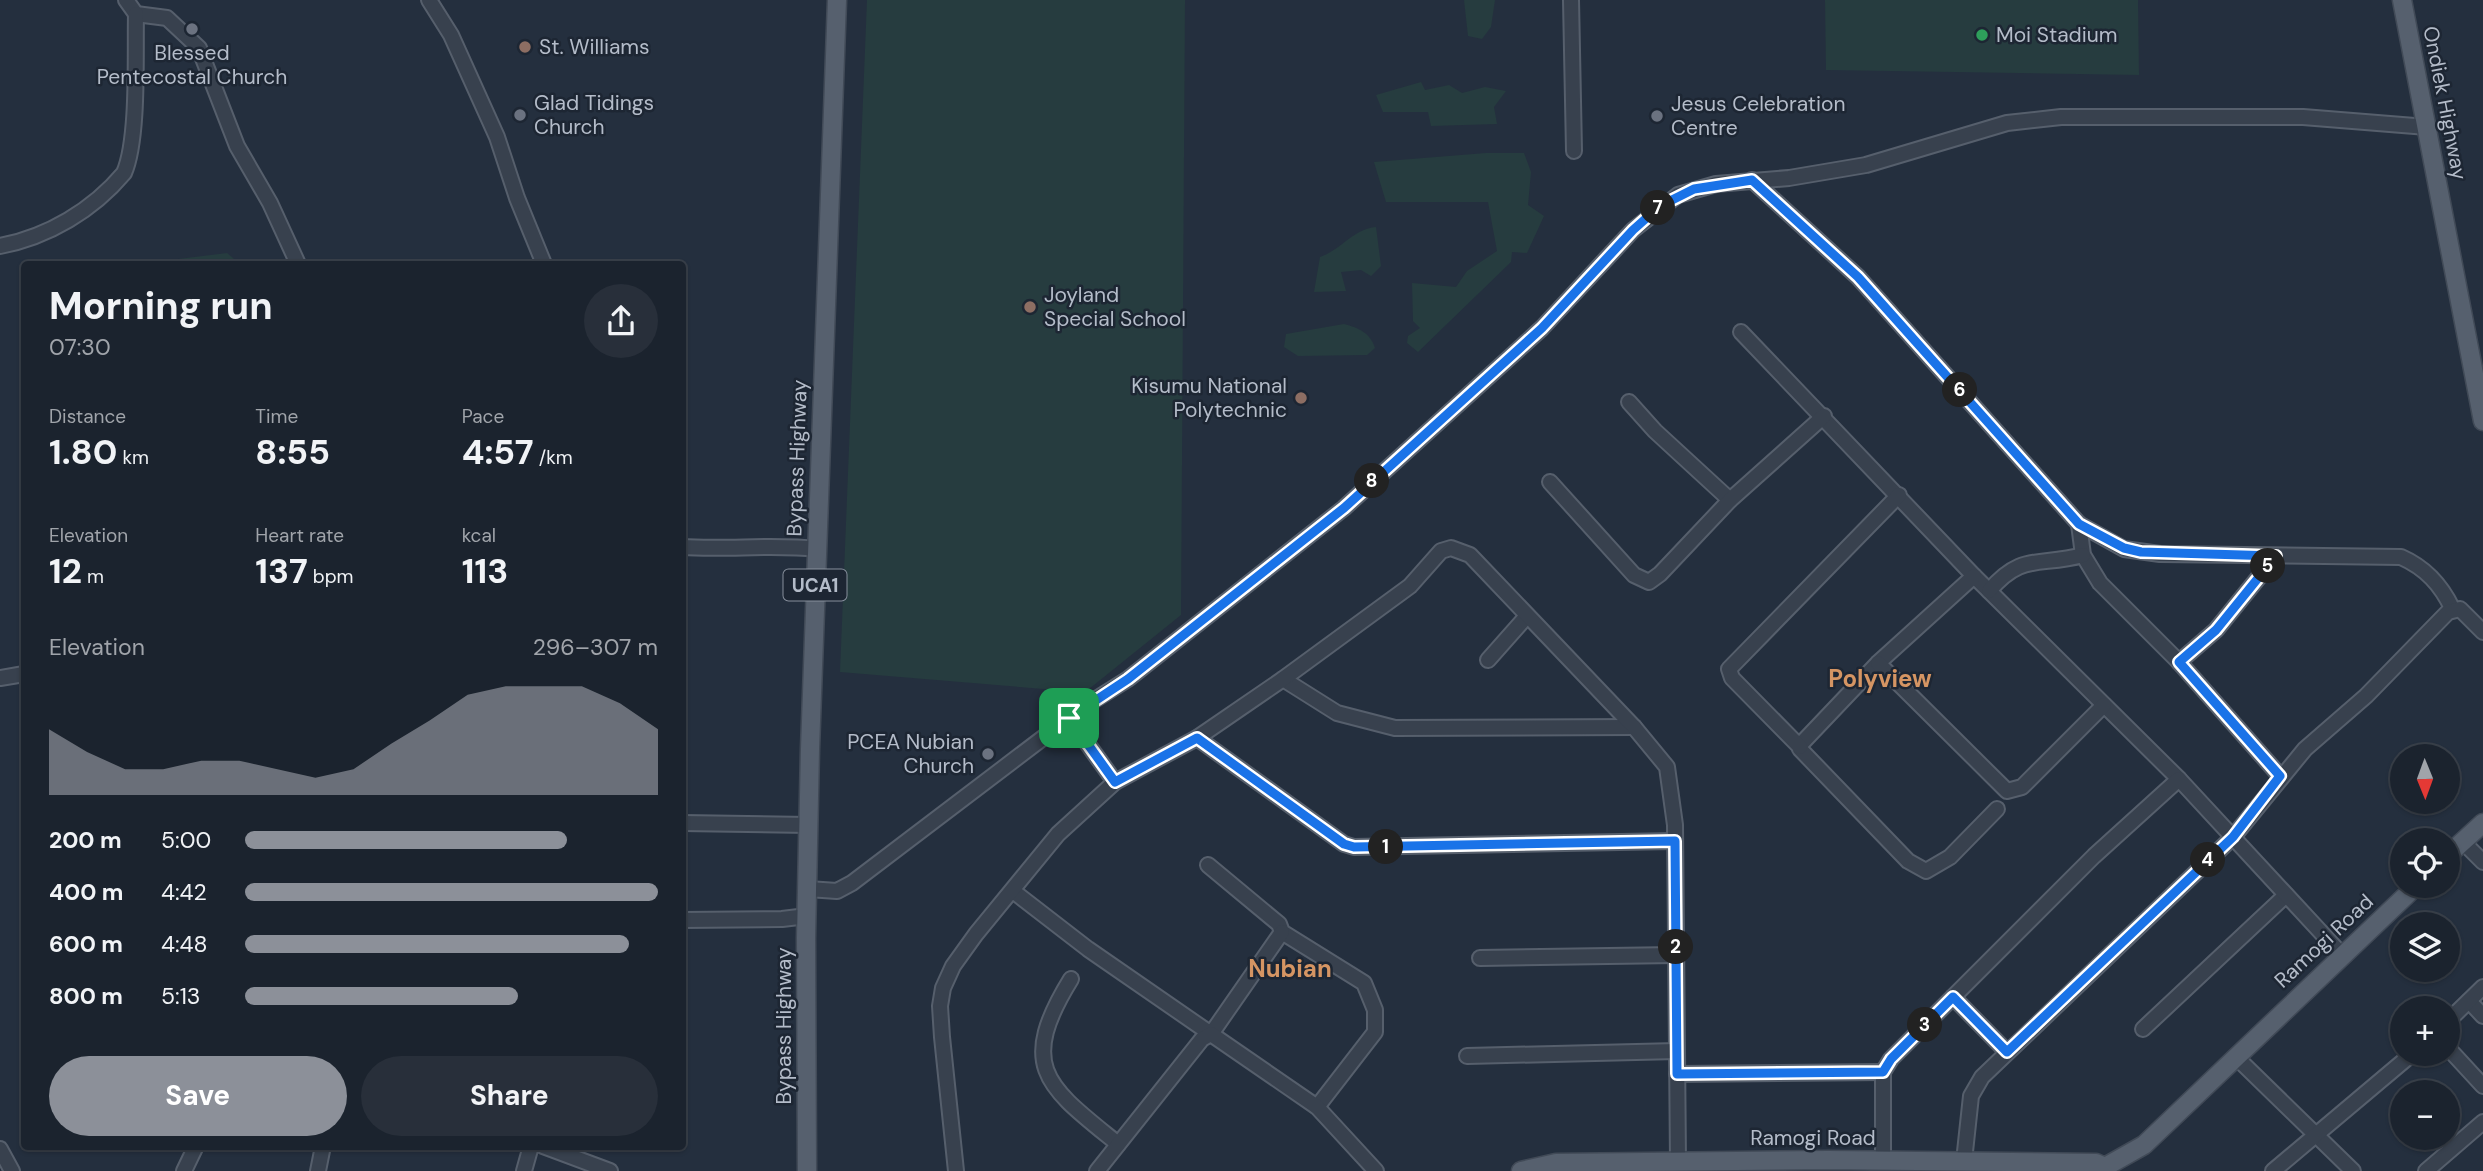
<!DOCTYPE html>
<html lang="en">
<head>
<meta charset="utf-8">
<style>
  body { margin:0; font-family:"DM Sans",sans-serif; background:#282f3a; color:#f1f3f6; height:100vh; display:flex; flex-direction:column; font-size:26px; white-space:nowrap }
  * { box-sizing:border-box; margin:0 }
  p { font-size:23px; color:#a0a4aa }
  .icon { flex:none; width:38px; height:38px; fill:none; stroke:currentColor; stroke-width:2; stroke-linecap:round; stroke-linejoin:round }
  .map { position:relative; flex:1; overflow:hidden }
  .drawer { position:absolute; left:21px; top:261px; width:665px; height:889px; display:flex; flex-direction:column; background:#1b232e; border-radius:7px; box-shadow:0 2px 5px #0004,0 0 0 2px #39404a }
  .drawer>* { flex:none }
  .needle { width:46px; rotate:179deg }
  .buttons { position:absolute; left:2390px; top:744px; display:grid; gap:14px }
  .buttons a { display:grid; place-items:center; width:70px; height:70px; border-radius:50%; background:#1b232e; box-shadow:0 2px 5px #0004,0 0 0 2px #39404a; font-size:35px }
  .pin { position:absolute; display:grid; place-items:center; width:60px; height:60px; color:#fff; margin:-30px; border-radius:14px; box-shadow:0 4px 10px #0006 }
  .km { position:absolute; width:35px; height:35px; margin:-18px; border-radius:50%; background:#222; color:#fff; font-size:19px; line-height:35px; text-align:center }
  .round { display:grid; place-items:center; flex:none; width:74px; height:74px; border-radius:37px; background:#282f3a }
  .headline { display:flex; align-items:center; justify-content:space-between; height:119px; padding:0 28px }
  h1 { font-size:38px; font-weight:700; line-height:52px }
  .metrics { display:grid; grid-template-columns:repeat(3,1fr); gap:10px; height:119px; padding:7px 28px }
  .metrics div { display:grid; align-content:center }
  .metrics b { font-size:35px; font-weight:700 }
  .metrics small { font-size:19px; font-weight:400 }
  .metrics p { font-size:19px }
  .chart { height:196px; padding:14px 28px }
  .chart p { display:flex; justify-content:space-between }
  .chart svg { width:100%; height:126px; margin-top:7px; fill:#8c9099; opacity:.7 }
  .action { display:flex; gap:14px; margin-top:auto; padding:14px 28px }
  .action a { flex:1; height:80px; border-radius:42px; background:#8c9099; color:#fff; font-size:28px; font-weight:700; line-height:80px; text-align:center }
  .action a+a { background:#282f3a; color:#f1f3f6 }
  ul { padding:0 28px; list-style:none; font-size:23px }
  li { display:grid; grid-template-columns:112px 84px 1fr; align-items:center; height:52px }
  li i { height:18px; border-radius:9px; background:#8c9099 }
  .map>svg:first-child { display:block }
  .green { fill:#263c3f }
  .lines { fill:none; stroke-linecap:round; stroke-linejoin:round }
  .minor-casing { stroke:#565f6c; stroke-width:18 }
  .major-casing { stroke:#414a57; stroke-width:21 }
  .minor { stroke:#38414e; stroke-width:14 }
  .major { stroke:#56606e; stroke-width:18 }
  .route-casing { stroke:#fff; stroke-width:14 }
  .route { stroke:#1a73e8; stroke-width:9 }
  .worship-dot { fill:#6b7280; stroke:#1d2633; stroke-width:2.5 }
  .leisure-dot { fill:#2e9e5b; stroke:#1d2633; stroke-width:2.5 }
  .education-dot { fill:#8d6e63; stroke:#1d2633; stroke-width:2.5 }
  .labels { text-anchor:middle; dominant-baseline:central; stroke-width:5; stroke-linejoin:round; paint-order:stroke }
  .shield { fill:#1d2633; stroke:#878f9c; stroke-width:2 }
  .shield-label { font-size:19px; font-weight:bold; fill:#b4bcc9 }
  .poi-label { font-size:21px; fill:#b4bcc9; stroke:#1d2633; text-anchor:start }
  .street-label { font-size:21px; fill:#b4bcc9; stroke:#1d2633 }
  .quarter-label { font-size:24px; font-weight:bold; fill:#d59563; stroke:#1d2633 }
</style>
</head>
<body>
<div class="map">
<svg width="2483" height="1171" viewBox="0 0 2483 1171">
  <rect width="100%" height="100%" fill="#242f3e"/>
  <g class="green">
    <path d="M867,0H1185L1181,615L1089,689L1056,690L840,672Z"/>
    <path d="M1464,0H1495L1491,27L1482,39L1468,36Z"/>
    <path d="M1825,0H2138L2139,75L1826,70Z"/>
    <path d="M1421,82L1425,90L1449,85L1462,93L1485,87L1506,91L1494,107L1497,124L1431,126L1428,112H1383L1376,95Z"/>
    <path d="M1486,153H1524L1531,172L1528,205L1544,216L1527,253L1512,252L1511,262L1418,352L1407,343L1408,336L1420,328L1413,321L1412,283L1456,287L1467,271L1497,251L1488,202H1386L1374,162Z"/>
    <path d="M1376,227L1381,266L1371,276L1361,270L1341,272L1346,291L1314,292L1320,257C1341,250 1353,229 1376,227Z"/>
    <path d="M227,253L240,264H138Z"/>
    <path d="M1344,324C1359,328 1370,333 1375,348L1367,355L1298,356L1284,347L1286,334Z"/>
  </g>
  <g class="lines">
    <g class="minor-casing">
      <g id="minor">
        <path d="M126,0L136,14L167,18L199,48L237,146L270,203L298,264"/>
        <path d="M429,0L451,35L497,137L517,198L544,264"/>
        <path d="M1571,0L1574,151"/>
        <path d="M1752,180L1858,277L2079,524L2124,549L2160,554L2401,557C2426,568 2441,585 2452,608"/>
        <path d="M0,246C48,237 93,210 124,173C139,139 135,53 136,14"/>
        <path d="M1741,332L1974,576L2179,779"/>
        <path d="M1629,402L1655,431L1730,500"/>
        <path d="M1550,482L1634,575L1649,582L1660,574L1730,500L1824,416"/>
        <path d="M2079,524L2083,555L2100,583L2179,662L2280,776"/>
        <path d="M682,547C726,550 775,544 816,549"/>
        <path d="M1974,576L1878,663L1802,743L1800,749L1908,861L1926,871L1950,857L1997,809"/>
        <path d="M1989,591C2022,552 2039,567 2083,555"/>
        <path d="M1488,660L1527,616"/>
        <path d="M2179,662L2216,630L2276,556"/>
        <path d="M1878,663L2007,791L2022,787L2104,705"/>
        <path d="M0,678L24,674"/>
        <path d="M1283,679L1337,713L1395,728L1634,727"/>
        <path d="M1069,718L1115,782L1197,738L1283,679L1410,586L1441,551L1451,548L1470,555L1634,727L1667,767L1675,825L1678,1162"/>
        <path d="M1197,738L1344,844L1354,847L1675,841"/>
        <path d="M1800,747L1732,678L1729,669L1899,495"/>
        <path d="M682,823L809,825"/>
        <path d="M2463,842L2483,862"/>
        <path d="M1208,865L1279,924L1282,932L1364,983L1375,1010V1032L1317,1107"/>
        <path d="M808,889L837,891L852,883L1085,706L1128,679L1344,508L1542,328L1633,230L1678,195L1716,184L1789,178L1866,165L2007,123L2061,117H2303L2427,127"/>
        <path d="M1013,891L1088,949L1211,1034L1282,932"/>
        <path d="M682,920L782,919L807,916"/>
        <path d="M1480,958L1676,955"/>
        <path d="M1071,979C1016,1068 1048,1087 1118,1144"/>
        <path d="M1953,997L2007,1052"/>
        <path d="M2469,1001L2483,1016"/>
        <path d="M2448,1021L2483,987"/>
        <path d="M2143,1029L2286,895"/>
        <path d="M2448,1048L2483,1086"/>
        <path d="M1467,1056L1677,1051"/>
        <path d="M2237,1058L2353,1171"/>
        <path d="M1677,1074L1883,1072"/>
        <path d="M543,1146L610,1171"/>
        <path d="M0,1149L12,1171"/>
        <path d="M1883,1160V1072L1891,1059L2094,856L2179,779L2342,955"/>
        <path d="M1964,1161L1971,1096L1982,1077L2233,837L2305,749L2366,696L2448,612L2460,609L2483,632"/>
        <path d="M184,1171L196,1146"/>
        <path d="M318,1171L323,1146"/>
        <path d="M524,1171L531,1146"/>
        <path d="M956,1171L942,1037L940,1006L943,988L953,966L976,934L1058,834L1115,782"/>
        <path d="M1097,1171L1202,1039L1211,1034L1317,1107L1376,1171"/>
        <path d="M2273,1171L2412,1054"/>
        <path d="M2426,1171L2483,1122"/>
      </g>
    </g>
    <g class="major-casing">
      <g id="major">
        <path d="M2402,0L2483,421"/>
        <path d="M2448,855L2483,823"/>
        <path d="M807,1171L806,938L810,749L837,0"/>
        <path d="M1521,1171L1556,1163L1828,1160L2096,1163L2105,1167L2144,1145L2416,886"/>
      </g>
    </g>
    <use href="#minor" class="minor"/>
    <use href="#major" class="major"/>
  </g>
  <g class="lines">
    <g class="route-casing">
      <path id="route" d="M1752,180L1858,277L2079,524L2124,548L2141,552L2276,556L2216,630L2179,662L2280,776L2233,837L2007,1052L1953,997L1891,1059L1883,1072L1677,1074L1675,841L1354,847L1344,844L1197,738L1115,782L1069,718L1128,679L1344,508L1542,328L1633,230L1660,206L1694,189Z"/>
    </g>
    <use href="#route" class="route"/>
  </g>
  <g class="worship-dot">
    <circle cx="192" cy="29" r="7"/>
    <circle cx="520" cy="115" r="7"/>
    <circle cx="1657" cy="116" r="7"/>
    <circle cx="988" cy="754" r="7"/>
  </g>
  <circle class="leisure-dot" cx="1982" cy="35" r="7"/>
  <g class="education-dot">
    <circle cx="525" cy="47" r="7"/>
    <circle cx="1030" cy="307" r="7"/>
    <circle cx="1301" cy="398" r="7"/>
  </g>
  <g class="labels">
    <rect class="shield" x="783.5" y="569.5" width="63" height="31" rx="5"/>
    <g class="shield-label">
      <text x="815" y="585">UCA1</text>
    </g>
    <g class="poi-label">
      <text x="1996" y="35">Moi Stadium</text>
      <text x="539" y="47">St. Williams</text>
      <text x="192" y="53" text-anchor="middle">Blessed<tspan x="192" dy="24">Pentecostal Church</tspan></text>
      <text x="534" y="103">Glad Tidings<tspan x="534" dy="24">Church</tspan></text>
      <text x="1671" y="104">Jesus Celebration<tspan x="1671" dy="24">Centre</tspan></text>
      <text x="1044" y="295">Joyland<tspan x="1044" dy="24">Special School</tspan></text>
      <text x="1287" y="386" text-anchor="end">Kisumu National<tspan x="1287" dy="24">Polytechnic</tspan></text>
      <text x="974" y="742" text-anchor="end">PCEA Nubian<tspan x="974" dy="24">Church</tspan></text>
    </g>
    <g class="street-label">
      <text transform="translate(2445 103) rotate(79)">Ondiek Highway</text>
      <text transform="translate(797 458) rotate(-88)">Bypass Highway</text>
      <text transform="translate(2324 941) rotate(-43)">Ramogi Road</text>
      <text transform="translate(784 1026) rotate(-90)">Bypass Highway</text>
      <text x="1813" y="1138">Ramogi Road</text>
    </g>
    <g class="quarter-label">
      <text x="1880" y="678">Polyview</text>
      <text x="1290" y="968">Nubian</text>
    </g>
  </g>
</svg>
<div class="buttons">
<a><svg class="needle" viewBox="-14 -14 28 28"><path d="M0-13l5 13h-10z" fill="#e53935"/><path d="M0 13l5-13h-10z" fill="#a0a4aa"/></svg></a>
<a><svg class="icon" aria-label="locate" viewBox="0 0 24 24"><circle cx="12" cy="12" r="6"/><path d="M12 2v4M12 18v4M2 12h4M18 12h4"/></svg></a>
<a><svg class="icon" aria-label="layers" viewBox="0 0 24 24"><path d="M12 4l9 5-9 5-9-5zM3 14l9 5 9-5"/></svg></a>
<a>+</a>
<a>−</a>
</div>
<div class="pin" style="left:1069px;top:718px;background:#1e9e55"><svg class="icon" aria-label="arrive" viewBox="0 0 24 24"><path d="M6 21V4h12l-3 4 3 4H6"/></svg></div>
<b class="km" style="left:1386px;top:847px">1</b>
<b class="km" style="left:1676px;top:947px">2</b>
<b class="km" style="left:1925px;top:1025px">3</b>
<b class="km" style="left:2208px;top:860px">4</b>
<b class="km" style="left:2268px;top:566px">5</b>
<b class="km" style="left:1960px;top:390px">6</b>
<b class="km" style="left:1658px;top:208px">7</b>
<b class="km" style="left:1372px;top:481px">8</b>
<section class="drawer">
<div class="headline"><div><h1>Morning run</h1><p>07:30</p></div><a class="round"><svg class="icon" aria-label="share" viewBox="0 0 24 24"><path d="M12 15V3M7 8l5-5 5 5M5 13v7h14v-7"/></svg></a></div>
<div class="metrics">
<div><p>Distance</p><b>1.80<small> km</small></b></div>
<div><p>Time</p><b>8:55</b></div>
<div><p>Pace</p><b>4:57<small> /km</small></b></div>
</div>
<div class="metrics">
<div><p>Elevation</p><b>12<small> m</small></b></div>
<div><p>Heart rate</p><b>137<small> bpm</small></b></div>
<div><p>kcal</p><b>113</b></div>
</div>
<div class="chart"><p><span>Elevation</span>296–307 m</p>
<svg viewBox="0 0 160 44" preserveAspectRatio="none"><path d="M0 44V21L10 29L20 35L30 35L40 32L50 32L60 35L70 38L80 35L90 26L100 18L110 9L120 6L130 6L140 6L150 12L160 21V44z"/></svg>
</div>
<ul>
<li><b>200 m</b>5:00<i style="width:78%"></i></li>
<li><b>400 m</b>4:42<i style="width:100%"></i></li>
<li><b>600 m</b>4:48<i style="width:93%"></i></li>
<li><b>800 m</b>5:13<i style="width:66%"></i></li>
</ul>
<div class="action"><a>Save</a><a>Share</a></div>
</section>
</div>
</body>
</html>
